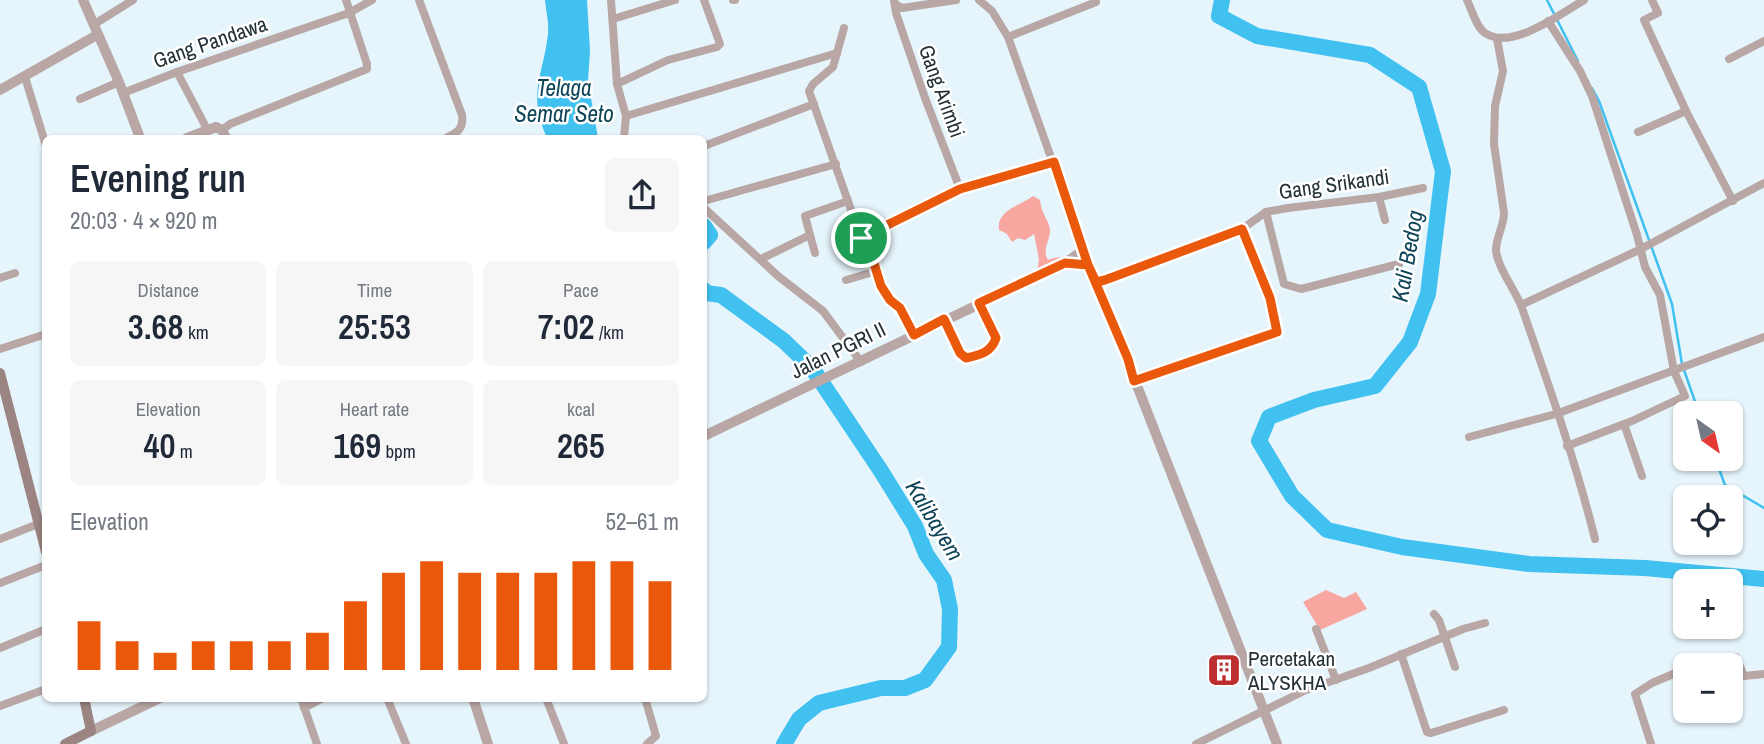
<!DOCTYPE html>
<html lang="en">
<head>
<meta charset="utf-8">
<style>
  body { margin:0; font-family:"Archivo Narrow",sans-serif; background:#f6f6f7; color:#1f2937; height:100vh; display:flex; flex-direction:column; font-size:26px; white-space:nowrap }
  * { box-sizing:border-box; margin:0 }
  p { font-size:23px; color:#747a83 }
  .icon { flex:none; width:38px; height:38px; fill:none; stroke:currentColor; stroke-width:2; stroke-linecap:round; stroke-linejoin:round }
  .map { position:relative; flex:1; overflow:hidden }
  .side { position:absolute; left:42px; top:135px; width:665px; height:567px; display:flex; flex-direction:column; background:#fff; border-radius:10px; box-shadow:0 2px 5px #0004 }
  .side>* { flex:none }
  .needle { width:46px; rotate:146deg }
  .tools { position:absolute; left:1673px; top:401px; display:grid; gap:14px }
  .tools a { display:grid; place-items:center; width:70px; height:70px; border-radius:10px; background:#fff; box-shadow:0 2px 5px #0004; font-size:35px }
  .pin { position:absolute; display:grid; place-items:center; width:60px; height:60px; color:#fff; margin:-30px; border:4px solid #fff; border-radius:50%; box-shadow:0 2px 7px #0007 }
  .round { display:grid; place-items:center; flex:none; width:74px; height:74px; border-radius:10px; background:#f6f6f7 }
  .summary { display:flex; align-items:center; justify-content:space-between; height:119px; padding:0 28px }
  h1 { font-size:38px; font-weight:600; line-height:52px }
  .stats { display:grid; grid-template-columns:repeat(3,1fr); gap:10px; height:119px; padding:7px 28px }
  .stats div { display:grid; align-content:center; border-radius:10px; background:#f6f6f7; text-align:center }
  .stats b { font-size:35px; font-weight:600 }
  .stats small { font-size:19px; font-weight:400 }
  .stats p { font-size:19px }
  .chart { height:196px; padding:14px 28px }
  .chart p { display:flex; justify-content:space-between }
  .chart svg { width:100%; height:126px; margin-top:7px; stroke:#ea580c; stroke-width:6 }
  .map>svg:first-child { display:block }
  .green { fill:#f7a79f }
  .water { fill:#40c1f0 }
  .lines { fill:none; stroke-linecap:round; stroke-linejoin:round }
  .stream { stroke:#40c1f0; stroke-width:2.5 }
  .river { stroke:#40c1f0; stroke-width:16 }
  .minor { stroke:#b8a7a5; stroke-width:8 }
  .tertiary { stroke:#b8a7a5; stroke-width:10 }
  .secondary { stroke:#9b8481; stroke-width:10 }
  .route-casing { stroke:#fff; stroke-width:14 }
  .route { stroke:#ea580c; stroke-width:9 }
  .labels { text-anchor:middle; dominant-baseline:central; stroke-width:5; stroke-linejoin:round; paint-order:stroke }
  .street-label { font-size:21px; fill:#233138; stroke:#fff }
  .poi-label { font-size:21px; fill:#233138; stroke:#fff; text-anchor:start }
  .water-label { font-size:23px; font-style:italic; fill:#0f4558; stroke:#fff }
</style>
</head>
<body>
<div class="map">
<svg width="1764" height="744" viewBox="0 0 1764 744">
  <rect width="100%" height="100%" fill="#e6f4fb"/>
  <g class="green">
    <path d="M1033,196L1040,200C1041,214 1051,223 1050,232C1049,242 1042,250 1048,260C1060,256 1066,255 1071,267L1049,274L1037,273L1039,259L1034,234L1025,240L1018,238L1012,242L1007,234L999,230C996,210 1020,206 1033,196Z"/>
    <path d="M1326,590L1344,598L1356,592L1367,609L1320,630L1303,602Z"/>
  </g>
  <path class="water" d="M545,0H587L590,51L588,81L598,138H547C527,93 543,77 548,34C549,22 546,11 545,0Z"/>
  <g class="lines">
    <g class="stream">
      <path d="M1547,0L1578,61"/>
      <path d="M1592,88L1599,101L1672,304L1682,364"/>
      <path d="M1684,370L1699,413"/>
      <path d="M1715,458L1725,485L1764,508"/>
    </g>
    <g class="river">
      <path d="M1222,0L1219,16L1257,36L1370,55L1419,87L1443,171L1428,294L1410,342L1375,386L1314,400L1269,417L1259,441L1292,496L1327,530L1402,547L1529,564L1645,568L1764,579"/>
      <path d="M704,226L710,235L704,242"/>
      <path d="M704,290L706,293L721,295L784,341L812,368L881,471L915,526L926,554L944,580L950,609L949,647L925,680L905,688H881L819,703L799,719L784,744"/>
    </g>
    <g class="minor">
      <path d="M419,0L462,115C464,129 457,133 446,138"/>
      <path d="M611,0L617,84L626,116L624,138"/>
      <path d="M733,0H735"/>
      <path d="M894,0L896,13L925,98L960,189"/>
      <path d="M979,0L992,11L1008,37L1084,250"/>
      <path d="M1467,0C1472,10 1476,27 1485,33C1511,51 1561,14 1584,0"/>
      <path d="M1652,0L1658,13L1644,20L1686,111L1733,201"/>
      <path d="M895,4L902,8L956,0"/>
      <path d="M613,19L675,0"/>
      <path d="M1548,21L1580,71L1592,96L1637,235L1645,267L1660,295L1674,371L1685,396L1632,421L1567,446"/>
      <path d="M93,25L133,0"/>
      <path d="M844,28L833,67L813,84L809,91L861,238L873,260L881,286L890,300L900,308L913,335"/>
      <path d="M1008,37L1096,2"/>
      <path d="M1497,39L1503,71L1495,106L1494,144L1504,213C1504,225 1496,238 1496,250C1497,267 1516,291 1522,308C1548,383 1576,462 1595,539"/>
      <path d="M1729,59L1764,41"/>
      <path d="M177,72L207,129"/>
      <path d="M25,77L46,146"/>
      <path d="M617,84L668,60L717,47L720,44L704,0"/>
      <path d="M123,93L177,72L349,13L372,0"/>
      <path d="M80,99L119,82"/>
      <path d="M626,116L837,53"/>
      <path d="M222,130L230,124L367,69V64L346,0"/>
      <path d="M1638,132L1686,111"/>
      <path d="M704,146L814,104"/>
      <path d="M1379,197L1385,220"/>
      <path d="M704,201L836,164"/>
      <path d="M704,208L778,276L823,311L861,362"/>
      <path d="M1266,212L1284,284L1301,289L1399,264"/>
      <path d="M810,235L815,253"/>
      <path d="M861,238L960,189L1054,162"/>
      <path d="M761,259L810,235L805,216L848,201"/>
      <path d="M0,278L15,273"/>
      <path d="M846,280L877,271"/>
      <path d="M1096,282L1242,229L1266,212L1288,208L1379,197L1423,188"/>
      <path d="M1521,305L1639,250L1764,183"/>
      <path d="M944,319L961,354L966,358C979,355 991,353 996,338L979,303"/>
      <path d="M0,349L46,334"/>
      <path d="M1134,381L1277,332L1270,298L1242,229"/>
      <path d="M1624,424L1642,476"/>
      <path d="M1469,437L1556,414L1764,337"/>
      <path d="M0,539L38,524"/>
      <path d="M0,583L46,565"/>
      <path d="M1434,614L1439,620L1455,667"/>
      <path d="M1316,629L1336,680"/>
      <path d="M0,648L46,629"/>
      <path d="M1401,654L1427,732L1431,733L1504,710"/>
      <path d="M1705,665L1736,657L1744,676L1764,674"/>
      <path d="M301,698L317,744"/>
      <path d="M387,698L406,744"/>
      <path d="M546,698L564,744"/>
      <path d="M645,698L656,736L647,744"/>
      <path d="M0,706L46,689"/>
      <path d="M304,708L323,698"/>
      <path d="M1196,744L1306,690L1369,668L1463,629L1485,623"/>
      <path d="M1651,744L1635,694L1652,683L1685,669"/>
    </g>
    <g class="tertiary">
      <path d="M83,0L119,82L140,138"/>
      <path d="M0,90L97,35"/>
      <path d="M187,138L216,127L222,130L226,138"/>
      <path d="M704,436L1065,263L1084,250L1277,744"/>
      <path d="M473,698L488,744"/>
      <path d="M91,731L160,698"/>
    </g>
    <g class="secondary">
      <path d="M0,373L46,552"/>
      <path d="M65,744L91,731L84,698"/>
    </g>
  </g>
  <g class="lines">
    <g class="route-casing">
      <path id="route" d="M861,238L873,260L881,286L890,300L900,308L914,335L944,319L960,353L966,358C979,355 991,353 996,338L979,303L1065,263L1088,265L1096,282L1105,280L1242,229L1270,298L1277,332L1134,381L1128,359L1088,265L1054,162L960,189L861,238"/>
    </g>
    <use href="#route" class="route"/>
  </g>
  <defs>
    <g id="building-square" transform="scale(1.75)"><rect x="-9" y="-9" width="18" height="18" rx="4" fill="#bd2e2e" stroke="#fff"/><path d="M-4-6H4V6H1V3H-1V6H-4ZM-2.5-4.3h1.7v1.8h-1.7ZM.8-4.3h1.7v1.8H.8ZM-2.5-1h1.7V.8h-1.7ZM.8-1h1.7V.8H.8Z" fill="#fff"/></g>
  </defs>
  <g fill-rule="evenodd">
    <use href="#building-square" x="1224" y="670"/>
  </g>
  <g class="labels">
    <g class="street-label">
      <text transform="translate(210 42) rotate(-19)">Gang Pandawa</text>
      <text transform="translate(942 91) rotate(70)">Gang Arimbi</text>
      <text transform="translate(1334 184) rotate(-8)">Gang Srikandi</text>
      <text transform="translate(838 350) rotate(-26)">Jalan PGRI II</text>
    </g>
    <g class="poi-label">
      <text x="1248" y="658">Percetakan<tspan x="1248" dy="24">ALYSKHA</tspan></text>
    </g>
    <g class="water-label">
      <text x="564" y="87">Telaga<tspan x="564" dy="26">Semar Seto</tspan></text>
      <text transform="translate(1407 256) rotate(-80)">Kali Bedog</text>
      <text transform="translate(935 520) rotate(59)">Kalibayem</text>
    </g>
  </g>
</svg>
<div class="tools">
<a><svg class="needle" viewBox="-14 -14 28 28"><path d="M0-13l5 13h-10z" fill="#e53935"/><path d="M0 13l5-13h-10z" fill="#747a83"/></svg></a>
<a><svg class="icon" aria-label="locate" viewBox="0 0 24 24"><circle cx="12" cy="12" r="6"/><path d="M12 2v4M12 18v4M2 12h4M18 12h4"/></svg></a>
<a>+</a>
<a>−</a>
</div>
<div class="pin" style="left:861px;top:238px;background:#1e9e55"><svg class="icon" aria-label="arrive" viewBox="0 0 24 24"><path d="M6 21V4h12l-3 4 3 4H6"/></svg></div>
<section class="side">
<div class="summary"><div><h1>Evening run</h1><p>20:03 · 4 × 920 m</p></div><a class="round"><svg class="icon" aria-label="share" viewBox="0 0 24 24"><path d="M12 15V3M7 8l5-5 5 5M5 13v7h14v-7"/></svg></a></div>
<div class="stats">
<div><p>Distance</p><b>3.68<small> km</small></b></div>
<div><p>Time</p><b>25:53</b></div>
<div><p>Pace</p><b>7:02<small> /km</small></b></div>
</div>
<div class="stats">
<div><p>Elevation</p><b>40<small> m</small></b></div>
<div><p>Heart rate</p><b>169<small> bpm</small></b></div>
<div><p>kcal</p><b>265</b></div>
</div>
<div class="chart"><p><span>Elevation</span>52–61 m</p>
<svg viewBox="0 0 160 44" preserveAspectRatio="none"><path d="M5 44V27M15 44V34M25 44V38M35 44V34M45 44V34M55 44V34M65 44V31M75 44V20M85 44V10M95 44V6M105 44V10M115 44V10M125 44V10M135 44V6M145 44V6M155 44V13"/></svg>
</div>
</section>
</div>
</body>
</html>
